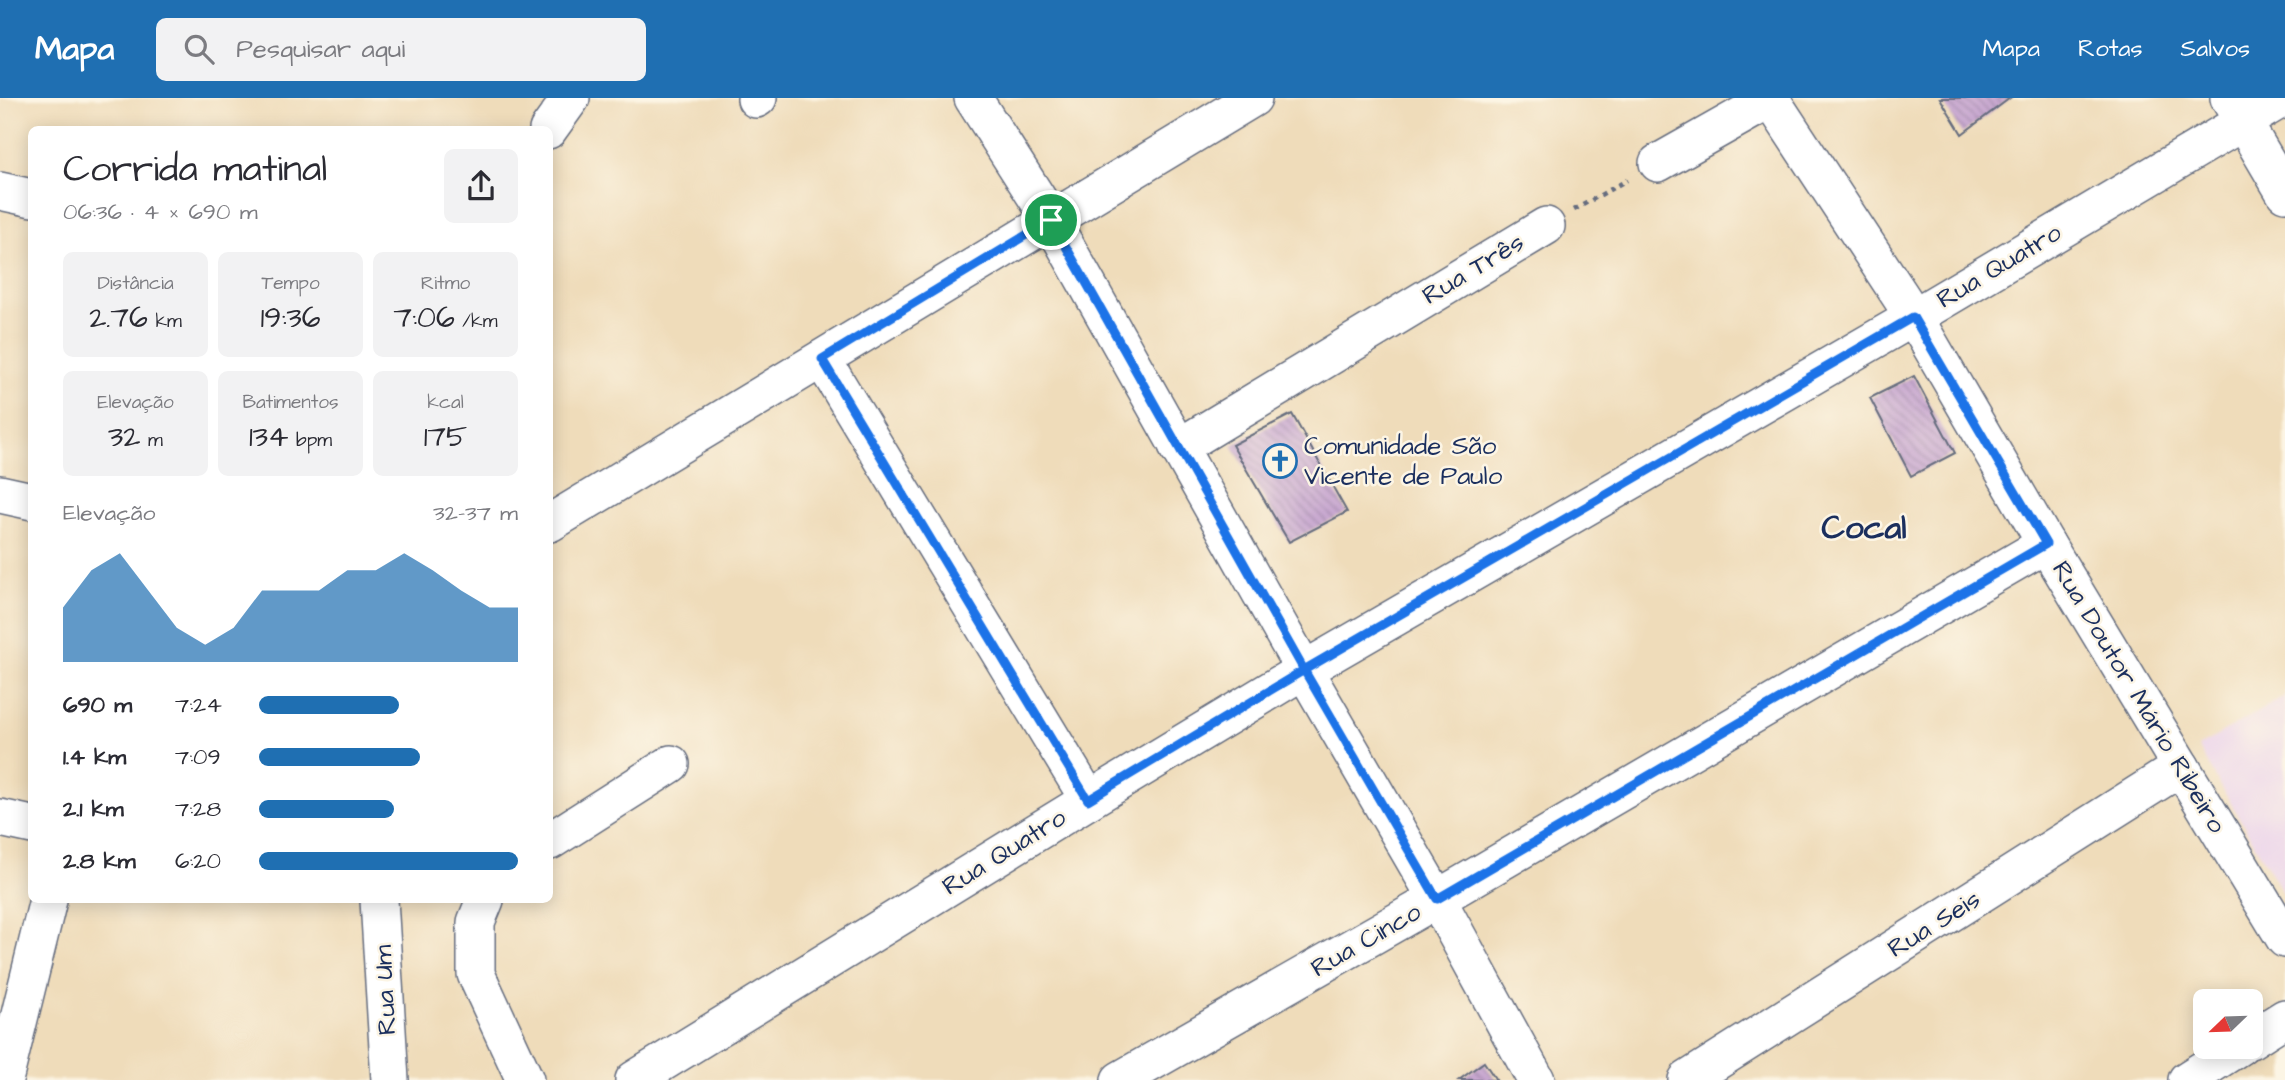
<!DOCTYPE html>
<html lang="pt">
<head>
<meta charset="utf-8">
<style>
  body { margin:0; font-family:"Architects Daughter",sans-serif; background:#f2f2f3; color:#2b2b33; height:100vh; display:flex; flex-direction:column; font-size:26px; white-space:nowrap }
  * { box-sizing:border-box; margin:0 }
  p { font-size:23px; color:#7c7c81 }
  .icon { flex:none; width:38px; height:38px; fill:none; stroke:currentColor; stroke-width:2; stroke-linecap:round; stroke-linejoin:round }
  .map { position:relative; flex:1; overflow:hidden }
  .side { position:absolute; left:28px; top:28px; width:525px; height:777px; display:flex; flex-direction:column; background:#fff; border-radius:10px; box-shadow:0 4px 18px #0003 }
  .side>* { flex:none }
  .needle { width:46px; rotate:247deg }
  .buttons { position:absolute; left:2193px; top:891px; display:grid; gap:14px }
  .buttons a { display:grid; place-items:center; width:70px; height:70px; border-radius:10px; background:#fff; box-shadow:0 4px 18px #0003; font-size:35px }
  .pin { position:absolute; display:grid; place-items:center; width:60px; height:60px; color:#fff; margin:-30px; border:4px solid #fff; border-radius:50%; box-shadow:0 2px 7px #0007 }
  .round { display:grid; place-items:center; flex:none; width:74px; height:74px; border-radius:10px; background:#f2f2f3 }
  .overview { display:flex; align-items:center; justify-content:space-between; height:119px; padding:0 35px }
  h1 { font-size:38px; font-weight:600; line-height:52px }
  .stats { display:grid; grid-template-columns:repeat(3,1fr); gap:10px; height:119px; padding:7px 35px }
  .stats div { display:grid; align-content:center; border-radius:10px; background:#f2f2f3; text-align:center }
  .stats b { font-size:30px; font-weight:600 }
  .stats small { font-size:19px; font-weight:400 }
  .stats p { font-size:19px }
  .chart { height:196px; padding:14px 35px }
  .chart p { display:flex; justify-content:space-between }
  .chart svg { width:100%; height:126px; margin-top:7px; fill:#1f6fb2; opacity:.7 }
  ul { padding:0 35px; list-style:none; font-size:23px }
  li { display:grid; grid-template-columns:112px 84px 1fr; align-items:center; height:52px }
  li i { height:18px; border-radius:9px; background:#1f6fb2 }
  header { display:flex; align-items:center; gap:42px; box-sizing:border-box; height:98px; padding:0 35px; background:#1f6fb2; color:#fff }
  header strong { font-size:33px }
  nav { display:flex; gap:38px; margin-inline-start:auto; font-size:24px }
  .search { width:490px; height:63px; background:#f2f2f3; display:flex; align-items:center; gap:18px; box-sizing:border-box; padding:0 24px; border-radius:10px; color:#7c7c81; font-size:26px }
  .map>svg:first-child { display:block }
  .built { fill:#ead1ec }
  .building { fill:url(#building-back-hatch) }
  .lines { fill:none; stroke-linecap:round; stroke-linejoin:round }
  .minor-casing { stroke:#656c7e; stroke-width:40 }
  .path { stroke:#656c7e; stroke-width:4.5; stroke-dasharray:5 5; stroke-linecap:butt }
  .minor { stroke:#fff; stroke-width:37 }
  .route-casing { stroke:#fff; stroke-width:14 }
  .route { stroke:#1a73e8; stroke-width:9 }
  .labels { text-anchor:middle; dominant-baseline:central; stroke-width:5; stroke-linejoin:round; paint-order:stroke }
  .street-label { font-size:26px; fill:#1b2f5e; stroke:#fcf5e5 }
  .poi-label { font-size:26px; fill:#1b2f5e; stroke:#fcf5e5; text-anchor:start }
  .district-label { font-size:33px; font-weight:bold; fill:#1b2f5e; stroke:#fcf5e5 }
</style>
</head>
<body>
<header>
<strong>Mapa</strong>
<div class="search"><svg class="icon" aria-label="search" viewBox="0 0 24 24"><circle cx="10" cy="10" r="6"/><path d="M15 15l6 6"/></svg>Pesquisar aqui</div>
<nav><a>Mapa</a><a>Rotas</a><a>Salvos</a></nav>
</header>
<div class="map">
<svg width="2285" height="982" viewBox="0 0 2285 982">
  <defs>
    <pattern id="building-back-hatch" width="6" height="6" patternUnits="userSpaceOnUse" patternTransform="scale(1.75)"><rect width="6" height="6" fill="#c19dcd"/><path d="M-1 5l2 2M0 0l6 6M5-1l2 2" fill="none" stroke="#9c80aa"/></pattern>
  </defs>
  <rect width="100%" height="100%" fill="#fcf5e5"/>
  <filter id="ink" filterUnits="userSpaceOnUse"><feTurbulence type="fractalNoise" baseFrequency=".0143" numOctaves="2"/><feDisplacementMap in="SourceGraphic" scale="14" xChannelSelector="R" yChannelSelector="G"/><feConvolveMatrix kernelMatrix="1 2 1 2 8 2 1 2 1" color-interpolation-filters="sRGB"/></filter>
  <filter id="wash" filterUnits="userSpaceOnUse"><feTurbulence type="fractalNoise" baseFrequency=".00686" numOctaves="4" result="noise"/><feDisplacementMap in="SourceGraphic" scale="28" xChannelSelector="R" yChannelSelector="G"/><feGaussianBlur stdDeviation="1.57" result="paint"/><feColorMatrix in="noise" values="0 0 0 0 0 0 0 0 0 0 0 0 0 0 0 0 0 1.4 0 .05"/><feComposite in="paint" operator="in"/></filter>
  <g filter="url(#wash)">
    <rect width="100%" height="100%" fill="#efdcba"/>
    <path class="built" d="M2285,598V798L2198,649Z"/>
    <g id="blocks">
      <g class="building">
        <path d="M1940,0H2010L1962,36Z"/>
        <path d="M1914,278L1955,355L1911,378L1870,300Z"/>
        <path d="M1292,316L1347,414L1289,444L1232,347Z"/>
        <path d="M1484,964L1496,982H1459Z"/>
      </g>
    </g>
  </g>
  <g filter="url(#ink)">
    <use href="#blocks" fill-opacity="0" stroke="#656c7e" stroke-width="2"/>
    <g class="lines">
      <g class="minor-casing">
        <g id="minor">
          <path d="M973,0L1051,122L1304,572L1437,801L1536,982"/>
          <path d="M1770,0L1914,219L2046,446L2285,841"/>
          <path d="M2229,0L2285,95"/>
          <path d="M756,1L758,0"/>
          <path d="M548,32L571,0"/>
          <path d="M1658,65L1773,0"/>
          <path d="M0,93L32,100"/>
          <path d="M822,261L1089,702"/>
          <path d="M1178,350L1546,128"/>
          <path d="M0,396L32,403"/>
          <path d="M550,425L1253,0"/>
          <path d="M0,720L32,727"/>
          <path d="M550,743L671,666"/>
          <path d="M379,802L390,982"/>
          <path d="M485,802L476,824V876L525,982"/>
          <path d="M2250,942L2285,920"/>
          <path d="M4,982L48,802"/>
          <path d="M634,982L1089,702L1304,572L1914,219L2283,0"/>
          <path d="M1120,982L1437,801L2046,446"/>
          <path d="M1687,982L2181,669"/>
          <path d="M2187,982L2240,948"/>
        </g>
      </g>
      <path class="path" d="M1574,112L1627,82"/>
      <use href="#minor" class="minor"/>
    </g>
  </g>
  <g class="lines" filter="url(#ink)">
    <g class="route-casing">
      <path id="route" d="M1051,122L1304,572L1437,801L2046,446L1913,219L1304,572L1088,702L822,261L1051,122"/>
    </g>
    <use href="#route" class="route"/>
  </g>
  <defs>
    <g id="church-ring" transform="scale(1.75)"><circle r="9.5" fill="#fcf5e5" stroke="#1f6fb2" stroke-width="1.5"/><path d="M-1.2-6h2.4v3.5h3.3v2.4h-3.3V6h-2.4V-.1h-3.3v-2.4h3.3Z" fill="#1f6fb2"/></g>
  </defs>
  <g fill-rule="evenodd">
    <use href="#church-ring" x="1280" y="363"/>
  </g>
  <g class="labels">
    <g class="street-label">
      <text transform="translate(1999 168) rotate(-31)">Rua Quatro</text>
      <text transform="translate(1473 171) rotate(-31)">Rua Três</text>
      <text transform="translate(2139 599) rotate(59)">Rua Doutor Mário Ribeiro</text>
      <text transform="translate(1004 754) rotate(-32)">Rua Quatro</text>
      <text transform="translate(1934 826) rotate(-32)">Rua Seis</text>
      <text transform="translate(1366 842) rotate(-30)">Rua Cinco</text>
      <text transform="translate(385 892) rotate(-93)">Rua Um</text>
    </g>
    <g class="poi-label">
      <text x="1304" y="348">Comunidade São<tspan x="1304" dy="30">Vicente de Paulo</tspan></text>
    </g>
    <g class="district-label">
      <text x="1864" y="430">Cocal</text>
    </g>
  </g>
</svg>
<div class="buttons">
<a><svg class="needle" viewBox="-14 -14 28 28"><path d="M0-13l5 13h-10z" fill="#e53935"/><path d="M0 13l5-13h-10z" fill="#7c7c81"/></svg></a>
</div>
<div class="pin" style="left:1051px;top:122px;background:#1e9e55"><svg class="icon" aria-label="arrive" viewBox="0 0 24 24"><path d="M6 21V4h12l-3 4 3 4H6"/></svg></div>
<section class="side">
<div class="overview"><div><h1>Corrida matinal</h1><p>06:36 · 4 × 690 m</p></div><a class="round"><svg class="icon" aria-label="share" viewBox="0 0 24 24"><path d="M12 15V3M7 8l5-5 5 5M5 13v7h14v-7"/></svg></a></div>
<div class="stats">
<div><p>Distância</p><b>2.76<small> km</small></b></div>
<div><p>Tempo</p><b>19:36</b></div>
<div><p>Ritmo</p><b>7:06<small> /km</small></b></div>
</div>
<div class="stats">
<div><p>Elevação</p><b>32<small> m</small></b></div>
<div><p>Batimentos</p><b>134<small> bpm</small></b></div>
<div><p>kcal</p><b>175</b></div>
</div>
<div class="chart"><p><span>Elevação</span>32–37 m</p>
<svg viewBox="0 0 160 44" preserveAspectRatio="none"><path d="M0 44V25L10 12L20 6L30 19L40 32L50 38L60 32L70 19L80 19L90 19L100 12L110 12L120 6L130 12L140 19L150 25L160 25V44z"/></svg>
</div>
<ul>
<li><b>690 m</b>7:24<i style="width:54%"></i></li>
<li><b>1.4 km</b>7:09<i style="width:62%"></i></li>
<li><b>2.1 km</b>7:28<i style="width:52%"></i></li>
<li><b>2.8 km</b>6:20<i style="width:100%"></i></li>
</ul>
</section>
</div>
</body>
</html>
